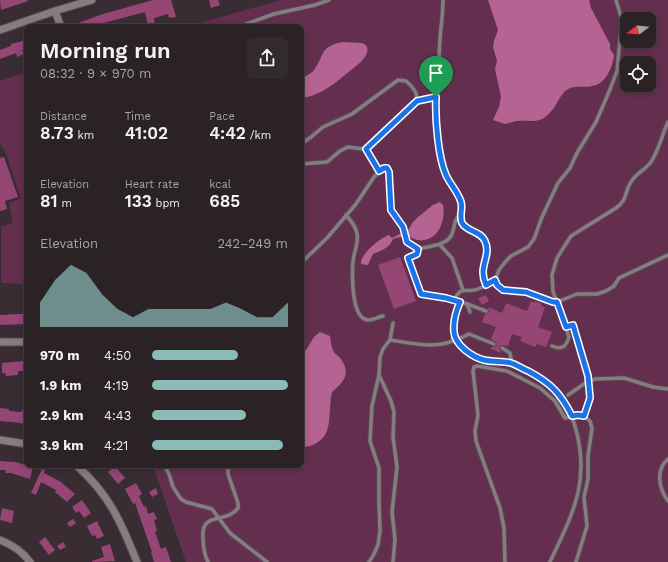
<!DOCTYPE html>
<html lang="en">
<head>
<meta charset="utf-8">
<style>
  body { margin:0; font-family:"Work Sans",sans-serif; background:#332a2e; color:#f1f3f6; height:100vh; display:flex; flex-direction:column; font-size:15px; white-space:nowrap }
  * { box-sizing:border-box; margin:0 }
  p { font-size:13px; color:#a6a4a7 }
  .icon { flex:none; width:22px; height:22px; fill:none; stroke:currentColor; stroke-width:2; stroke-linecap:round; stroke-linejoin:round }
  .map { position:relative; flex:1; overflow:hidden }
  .drawer { position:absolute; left:24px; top:24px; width:280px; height:444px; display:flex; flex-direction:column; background:#2b2226; border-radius:8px; box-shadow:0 2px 10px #0003,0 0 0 1px #473f43 }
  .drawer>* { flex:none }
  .needle { width:26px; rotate:254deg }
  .buttons { position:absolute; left:620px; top:12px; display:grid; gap:8px }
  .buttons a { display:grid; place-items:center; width:36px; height:36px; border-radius:8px; background:#2b2226; box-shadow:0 2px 10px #0003,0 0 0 1px #473f43; font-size:20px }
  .pin { position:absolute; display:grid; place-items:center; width:34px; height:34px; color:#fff; margin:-41px -17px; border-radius:50% 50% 50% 0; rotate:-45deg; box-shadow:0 0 4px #0007 }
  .pin .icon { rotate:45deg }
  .round { display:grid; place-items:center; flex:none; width:42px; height:42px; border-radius:8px; background:#332a2e }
  .head { display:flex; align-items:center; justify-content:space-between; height:68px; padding:0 16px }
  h1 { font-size:22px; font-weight:600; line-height:30px }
  .stats { display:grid; grid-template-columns:repeat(3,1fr); gap:6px; height:68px; padding:4px 16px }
  .stats div { display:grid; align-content:center }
  .stats b { font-size:17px; font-weight:600 }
  .stats small { font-size:11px; font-weight:400 }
  .stats p { font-size:11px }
  .chart { height:112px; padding:8px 16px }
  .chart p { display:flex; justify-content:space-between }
  .chart svg { width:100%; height:72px; margin-top:4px; fill:#8bbbb9; opacity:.7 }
  ul { padding:0 16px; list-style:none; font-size:13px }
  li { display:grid; grid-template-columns:64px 48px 1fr; align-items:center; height:30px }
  li i { height:10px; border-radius:5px; background:#8bbbb9 }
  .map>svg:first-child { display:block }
  .green { fill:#642f4f; fill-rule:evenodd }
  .water { fill:#b56392 }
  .building { fill:#954675 }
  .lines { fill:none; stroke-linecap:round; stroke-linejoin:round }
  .lane-casing { stroke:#544a4f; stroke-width:5.5 }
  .street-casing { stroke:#544a4f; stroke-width:9 }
  .lane { stroke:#897b82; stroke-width:3.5 }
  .street { stroke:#897b82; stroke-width:7 }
  .route-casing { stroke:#fff; stroke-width:8 }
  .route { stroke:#1a73e8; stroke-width:5 }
</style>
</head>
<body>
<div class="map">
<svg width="668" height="562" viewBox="0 0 668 562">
  <rect width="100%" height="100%" fill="#392d33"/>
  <g class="green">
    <path d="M281,0H668V562H186L153,465H301V27H186ZM627,19H649V41H627ZM627,63H649V85H627Z"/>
    <path d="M27,72V284L1,283V227L13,223L9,203L21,198L5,151L0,143V81Z"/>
  </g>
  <g class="water">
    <path d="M488,0H589L591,8L610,44V49L614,55C613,67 605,85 592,86C584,88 576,85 568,89C560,94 558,103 553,109C541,125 534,120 517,121C513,121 509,124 505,124C501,123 497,121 493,120L499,107L501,97L495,69L497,61L493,47L494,41L498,30Z"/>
    <path d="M342,42L362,43L366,45C370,51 365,57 361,62C344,75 324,96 301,98V79C305,76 311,74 314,70C325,55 319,47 342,42Z"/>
    <path d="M440,202L443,205C444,212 444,218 441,225C437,239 419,246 408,235L393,239C390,248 380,251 373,254L368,265L361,264C360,254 380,238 389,235L392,238L394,237L409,229L412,223L418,217L433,205Z"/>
    <path d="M320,332L330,336C331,342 331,347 334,352C336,355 339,356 341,359C351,374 344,382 332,392C329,404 331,419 327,431C323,441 311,448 301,447V358L314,337Z"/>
  </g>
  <g class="building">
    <path d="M0,0H28V1L1,10Z"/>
    <path d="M153,0H171L176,17L169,18L168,14L154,18L155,25L148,26L145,12L100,24L101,27H79L78,23L103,14Z"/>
    <path d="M209,0H218L220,5L211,8Z"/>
    <path d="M26,40L27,49L22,50L24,54L17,57L16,53L0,59V50L11,46V44Z"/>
    <path d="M4,157L18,197L5,201L7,209L0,211V158Z"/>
    <path d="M400,257L416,301L394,309L378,265Z"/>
    <path d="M486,295L489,301L482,305L478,298Z"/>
    <path d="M531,301L535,303V301L542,304L541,306L545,307L538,327L552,332L546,347L537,344L535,347L520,341L522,337L512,334L508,346L502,345L499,347L501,353L491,349L492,347H495L497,345L496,342L491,339L496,327L482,322L485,314L489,312L488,307L502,313L506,303L527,311Z"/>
    <path d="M17,314H27V324L0,325V315Z"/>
    <path d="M23,361L24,371H18V375L6,376L5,373H2V363Z"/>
    <path d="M0,408L9,409V411L21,412L22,410L27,411V424L12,422L0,421Z"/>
    <path d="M0,461L15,462L33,467L30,479L11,473H5L6,470H0Z"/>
    <path d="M115,466L125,478L118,484L108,472Z"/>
    <path d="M42,469L45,470L44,473L61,482L75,494L67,502L55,492L56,490L41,482L36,495L31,493Z"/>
    <path d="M136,483L142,494L139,496L144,507L146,506L148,514L154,512L157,519L154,520L157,531L155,532L161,549L166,547L171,562H154L151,552H152L135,503L133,504L125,489Z"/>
    <path d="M156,488L158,494L152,497L149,492Z"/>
    <path d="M82,500L91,513L84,518L79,511L76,513L72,507Z"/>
    <path d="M2,508L14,511L12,523L0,520Z"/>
    <path d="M73,519L76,523L70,527L67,523Z"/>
    <path d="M97,521L104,536L97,539L95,535L92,536L87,526Z"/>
    <path d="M45,537L55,550L49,555L39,542Z"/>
    <path d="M63,542L66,547L60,550L57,546Z"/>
    <path d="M110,544L115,561L92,562V561L104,557L101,547Z"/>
  </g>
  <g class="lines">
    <g class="lane-casing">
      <g id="lane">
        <path d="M443,0C443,13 441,26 440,39C438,82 433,125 443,167C445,175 449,182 453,189C456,193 460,197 461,202C463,208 459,215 462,223C467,232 481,231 485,241C492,257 477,266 486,285"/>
        <path d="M616,0L621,17V29L617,71L611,87L596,122L577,153L570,168L558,183L542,217L534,239L528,247L511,256L506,261L499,270L495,280L497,285L503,290L526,292L551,301L557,302L577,294H597L606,291L614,286L619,278L668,255"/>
        <path d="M238,27L274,14L315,5L329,0"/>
        <path d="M417,101L436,97"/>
        <path d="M301,144L311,137L323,127L352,114L398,80L406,81C412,86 419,94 416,102L368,148L363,149L348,147L340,151L327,162L301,164"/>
        <path d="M366,149L379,171"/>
        <path d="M346,215C351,221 356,226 357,234C359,242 354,252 353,261C352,274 351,319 368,320C373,320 378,317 383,316"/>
        <path d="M440,245L452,258L463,290"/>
        <path d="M418,249L417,254L408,258L421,293L446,298L467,304L470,312"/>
        <path d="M301,263L327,238L356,204L374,177L383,168H387L389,171L391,210L403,227L407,242L418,249C429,246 447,246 452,234C455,227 453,223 458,216L461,215"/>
        <path d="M454,300C462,284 466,294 478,289C484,287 490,283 495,280"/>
        <path d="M460,302C450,325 450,343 474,356C486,363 498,360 510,363C520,365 531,373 540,378C558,388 569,406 575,426C591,481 573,513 550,562"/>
        <path d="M467,304L486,311"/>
        <path d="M566,327L573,325L589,376L590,399L584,416"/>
        <path d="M390,340C410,343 439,350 456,339"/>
        <path d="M457,340L469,334L494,344"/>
        <path d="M552,346C562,350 566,347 569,337L559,306L553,292L552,275L557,258L571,236L616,208C628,200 624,192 631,182C635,174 645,170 651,162C659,150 662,135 668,122"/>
        <path d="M502,348L510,353L512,364"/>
        <path d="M379,375L391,401L394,412L393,437L397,467L392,512L395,539L393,562"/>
        <path d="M568,395L587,382L595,379L624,378L653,387L668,389"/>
        <path d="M668,459C655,470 659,489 668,501"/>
        <path d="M164,465L169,474L173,487L181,499L186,502L212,509L230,533L267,562"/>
        <path d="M208,562C204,554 203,546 203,537C201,511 227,524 238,508V503L228,474V465"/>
        <path d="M369,562L373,556L378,545L380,531L379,502V468L370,441L372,406L379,375L380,357L383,349L390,340L393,323"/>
        <path d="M505,562L504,528L500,508L476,441L475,431L478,415L473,371L474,367L477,366L507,371L540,388L555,401L565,418L578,415L584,416L590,421L592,428L588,456V479L584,497L587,526L576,562"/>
      </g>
    </g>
    <g class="street-casing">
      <g id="street">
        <path d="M55,11L61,27"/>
        <path d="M0,30L55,11L92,0"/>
        <path d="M0,342H27"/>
        <path d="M0,440L27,444"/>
        <path d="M76,465C109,494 121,522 137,562"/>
        <path d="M0,540C13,545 22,551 30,562"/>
      </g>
    </g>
    <use href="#lane" class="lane"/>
    <use href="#street" class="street"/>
  </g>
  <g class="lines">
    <g class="route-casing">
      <path id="route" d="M436,97C435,118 438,157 446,175C450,184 458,192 461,202C463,209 459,216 462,223C467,232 481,231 485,241C492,257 477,266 486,285L495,280L497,285L503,290L526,292L553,302H557L566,327L573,325L588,376L590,398L584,416L578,415L572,416C561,394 551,383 528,371C523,369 517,365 511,363C503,361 493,362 484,360C472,357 455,345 454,332C453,322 456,311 460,302L446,298L421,294L408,258L417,254L418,249L407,242L403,227L391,210L389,172L387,168H384L379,171L366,149L417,101Z"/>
    </g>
    <use href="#route" class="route"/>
  </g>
</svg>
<div class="buttons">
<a><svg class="needle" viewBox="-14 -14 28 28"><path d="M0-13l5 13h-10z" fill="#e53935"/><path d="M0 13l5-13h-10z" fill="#a6a4a7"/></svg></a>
<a><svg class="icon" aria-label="locate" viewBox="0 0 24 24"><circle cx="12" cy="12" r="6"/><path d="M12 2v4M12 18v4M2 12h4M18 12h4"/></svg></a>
</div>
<div class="pin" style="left:436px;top:97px;background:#1e9e55"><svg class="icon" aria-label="arrive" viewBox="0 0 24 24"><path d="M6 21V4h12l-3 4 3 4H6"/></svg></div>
<section class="drawer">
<div class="head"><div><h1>Morning run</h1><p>08:32 · 9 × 970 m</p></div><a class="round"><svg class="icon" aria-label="share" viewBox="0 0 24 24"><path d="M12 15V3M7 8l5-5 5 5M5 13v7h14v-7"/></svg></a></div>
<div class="stats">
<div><p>Distance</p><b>8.73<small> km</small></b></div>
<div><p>Time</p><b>41:02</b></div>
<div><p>Pace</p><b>4:42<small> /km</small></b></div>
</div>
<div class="stats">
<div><p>Elevation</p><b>81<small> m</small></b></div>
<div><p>Heart rate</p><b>133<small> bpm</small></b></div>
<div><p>kcal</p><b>685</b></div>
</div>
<div class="chart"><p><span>Elevation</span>242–249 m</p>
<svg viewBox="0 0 160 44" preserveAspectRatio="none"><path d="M0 44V29L10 15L20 6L30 11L40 24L50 33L60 38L70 33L80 33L90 33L100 33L110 33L120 29L130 33L140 38L150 38L160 29V44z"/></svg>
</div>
<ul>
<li><b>970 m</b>4:50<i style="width:63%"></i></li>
<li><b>1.9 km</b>4:19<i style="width:100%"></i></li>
<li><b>2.9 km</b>4:43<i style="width:69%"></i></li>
<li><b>3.9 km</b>4:21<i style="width:96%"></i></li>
</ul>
</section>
</div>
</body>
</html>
